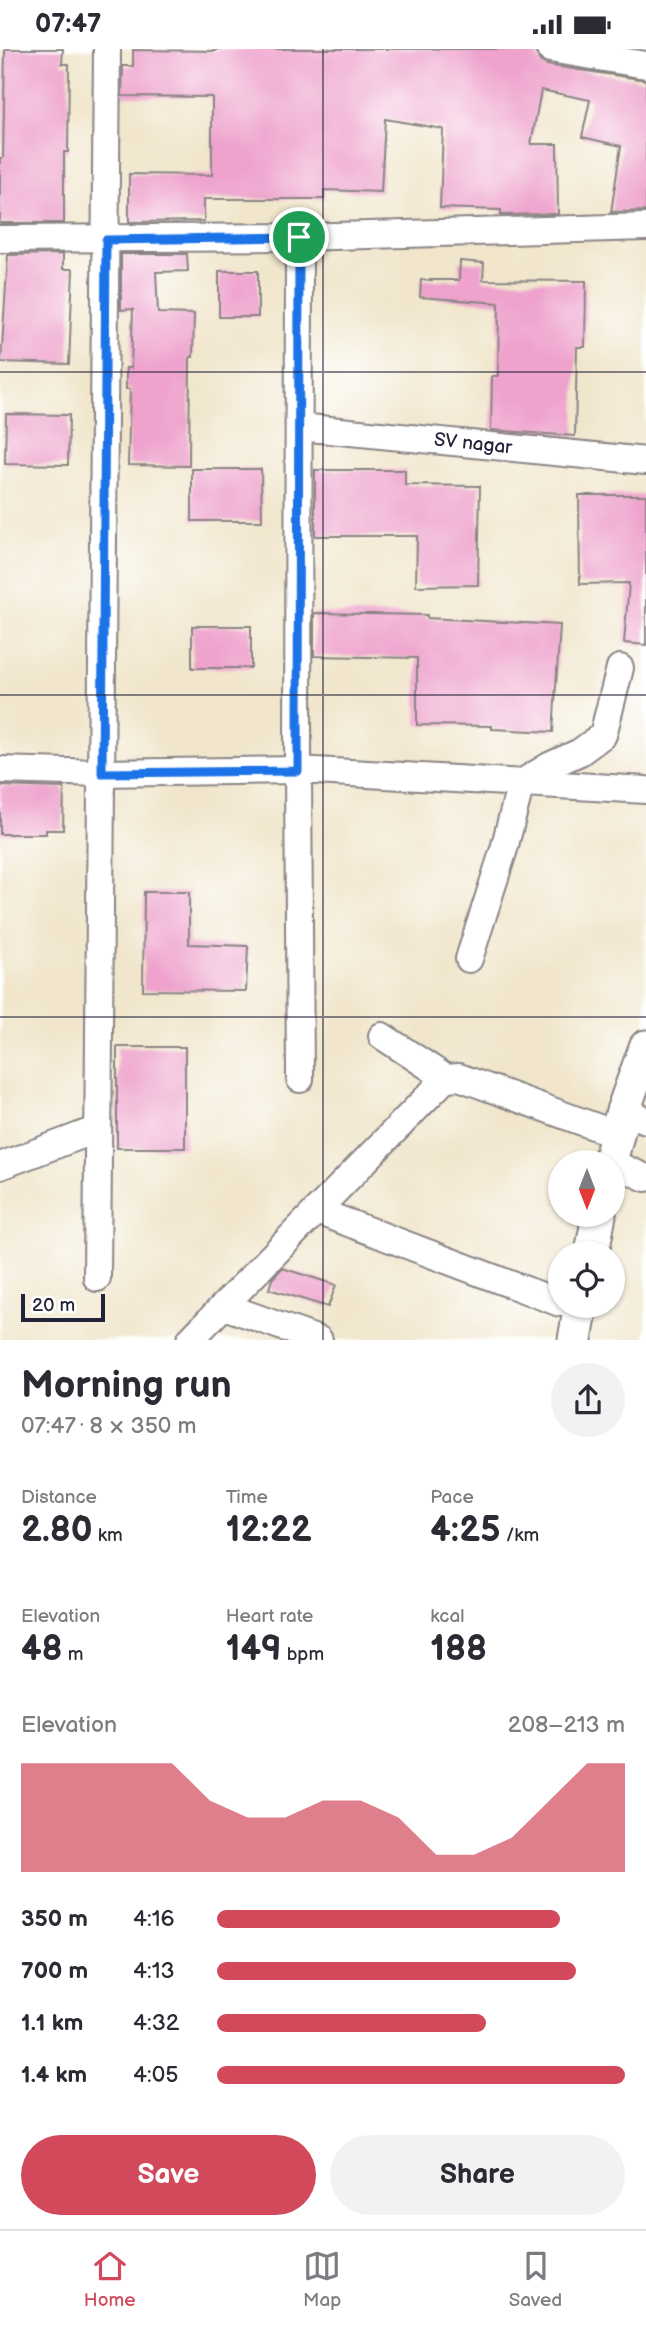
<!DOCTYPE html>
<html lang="en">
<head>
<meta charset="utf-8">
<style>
  body { margin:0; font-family:"Balsamiq Sans",sans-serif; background:#f2f2f3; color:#2b2b33; height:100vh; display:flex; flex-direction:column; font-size:26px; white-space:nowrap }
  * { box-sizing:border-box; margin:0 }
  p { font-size:23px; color:#7c7c81 }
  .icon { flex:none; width:38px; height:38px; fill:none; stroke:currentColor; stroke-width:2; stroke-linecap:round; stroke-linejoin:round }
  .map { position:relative; height:1291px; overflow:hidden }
  .side { display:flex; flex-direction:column; background:#fff; flex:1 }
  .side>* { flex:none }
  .needle { width:46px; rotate:180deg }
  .tools { position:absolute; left:548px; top:1101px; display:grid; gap:14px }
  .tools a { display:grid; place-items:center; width:77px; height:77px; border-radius:50%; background:#fff; box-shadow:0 2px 5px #0004; font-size:35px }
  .scale { position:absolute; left:21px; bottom:18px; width:84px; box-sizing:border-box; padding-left:7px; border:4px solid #22223b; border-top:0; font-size:19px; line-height:24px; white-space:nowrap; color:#22223b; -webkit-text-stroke:5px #fff; paint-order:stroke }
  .pin { position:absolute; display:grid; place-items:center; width:60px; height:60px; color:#fff; margin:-30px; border:4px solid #fff; border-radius:50%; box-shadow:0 2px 7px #0007 }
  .round { display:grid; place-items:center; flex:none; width:74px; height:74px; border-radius:37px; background:#f2f2f3 }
  .head { display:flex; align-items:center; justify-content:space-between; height:119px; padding:0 21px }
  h1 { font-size:38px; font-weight:800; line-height:52px }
  .metrics { display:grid; grid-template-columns:repeat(3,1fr); gap:10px; height:119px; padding:7px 21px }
  .metrics div { display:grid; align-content:center }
  .metrics b { font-size:35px; font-weight:800 }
  .metrics small { font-size:19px; font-weight:400 }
  .metrics p { font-size:19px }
  .chart { height:196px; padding:14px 21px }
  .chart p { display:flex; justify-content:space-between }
  .chart svg { width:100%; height:126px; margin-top:7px; fill:#d1495b; opacity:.7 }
  .action { display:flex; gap:14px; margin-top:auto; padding:14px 21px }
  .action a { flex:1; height:80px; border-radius:42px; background:#d1495b; color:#fff; font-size:28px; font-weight:800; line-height:80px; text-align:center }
  .action a+a { background:#f2f2f3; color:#2b2b33 }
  ul { padding:0 21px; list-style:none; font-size:23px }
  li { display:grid; grid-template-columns:112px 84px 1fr; align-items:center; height:52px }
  li i { height:18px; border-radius:9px; background:#d1495b }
  .status { display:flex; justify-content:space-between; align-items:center; height:49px; padding:0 35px; background:#fff; direction:ltr }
  .status svg { height:19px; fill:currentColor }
  .menu { display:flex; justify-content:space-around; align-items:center; height:98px; border-top:2px solid #e1e1e2; background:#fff; font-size:19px; color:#7c7c81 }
  .menu a { display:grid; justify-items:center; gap:4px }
  .menu .current { color:#d1495b }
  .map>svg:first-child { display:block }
  .building { fill:#eea2cc }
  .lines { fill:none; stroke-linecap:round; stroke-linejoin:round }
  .minor-casing { stroke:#8a8484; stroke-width:30 }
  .tertiary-casing { stroke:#8a8484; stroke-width:37 }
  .minor { stroke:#fff; stroke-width:26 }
  .tertiary { stroke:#fff; stroke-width:33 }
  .route-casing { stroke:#fff; stroke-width:14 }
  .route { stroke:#1a73e8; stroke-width:9 }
  .grid { fill:none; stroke:#22223b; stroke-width:2; stroke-opacity:0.55 }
  .labels { text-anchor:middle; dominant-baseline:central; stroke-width:5; stroke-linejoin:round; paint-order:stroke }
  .street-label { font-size:19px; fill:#22223b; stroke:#fff }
</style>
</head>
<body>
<div class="status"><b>07:47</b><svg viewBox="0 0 49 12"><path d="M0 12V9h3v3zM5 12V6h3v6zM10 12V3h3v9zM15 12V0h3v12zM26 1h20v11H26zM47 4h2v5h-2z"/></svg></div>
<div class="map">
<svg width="646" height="1291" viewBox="0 0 646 1291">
  <rect width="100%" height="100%" fill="#fff"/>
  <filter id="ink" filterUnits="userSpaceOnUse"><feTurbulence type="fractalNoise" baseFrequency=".0143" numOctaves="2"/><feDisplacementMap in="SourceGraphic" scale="14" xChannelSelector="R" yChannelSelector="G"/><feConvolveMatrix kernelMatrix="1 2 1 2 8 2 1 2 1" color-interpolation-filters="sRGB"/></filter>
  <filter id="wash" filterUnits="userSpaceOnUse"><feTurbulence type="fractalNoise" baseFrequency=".00686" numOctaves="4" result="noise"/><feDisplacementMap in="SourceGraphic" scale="28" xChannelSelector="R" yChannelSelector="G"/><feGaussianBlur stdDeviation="1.57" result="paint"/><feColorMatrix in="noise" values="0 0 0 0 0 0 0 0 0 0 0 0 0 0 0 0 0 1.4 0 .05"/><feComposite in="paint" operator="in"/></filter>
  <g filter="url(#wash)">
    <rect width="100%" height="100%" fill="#f1e6cc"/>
    <g id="blocks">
      <g class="building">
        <path d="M5,0H63L62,15H69L68,103H64V174H0V109H3Z"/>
        <path d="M217,0H527L535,2L540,12L547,16L646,31V162L611,163L621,97L582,88L590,51L541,41L531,95H557L558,165L501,166V161L440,159L443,80L385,70L381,143L324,141V150H204V172L129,173V125L212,126V48L122,47L123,17H133V1L216,2Z"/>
        <path d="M63,205V220H73L69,315L1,313L8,206Z"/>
        <path d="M121,205H187L188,222L156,223L158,264L194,265L193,308H190L189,417L128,416L130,340H126V319H131L133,260L121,261Z"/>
        <path d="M460,212L484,214L483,231L586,232L585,298H577L575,387L491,381L492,327H498L499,254L420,248L421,231H459Z"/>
        <rect x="219" y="222" width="39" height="46"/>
        <path d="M6,365L69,366L68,416L5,415Z"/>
        <path d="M192,420H261L262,472H192Z"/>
        <path d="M315,421H405V436L480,437L478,536L416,537L417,487H315Z"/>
        <path d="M579,446H646V596L624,594L629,534L580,535Z"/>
        <path d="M314,564L427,566V569L560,576L553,683L492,680V677L417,676V609L314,607Z"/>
        <rect x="192" y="577" width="59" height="42"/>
        <path d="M0,737L64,739L63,781H46V785H0Z"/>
        <path d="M144,843H189V895L248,897L246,942L143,941Z"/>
        <rect x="117" y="998" width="68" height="101"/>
        <path d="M282,1219L336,1236L328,1258L269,1240L272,1230Z"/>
      </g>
    </g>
  </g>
  <g filter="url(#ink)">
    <use href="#blocks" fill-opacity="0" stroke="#8a8484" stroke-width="2"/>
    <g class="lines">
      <g class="minor-casing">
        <g id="minor">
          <path d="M550,0L646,16"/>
          <path d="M299,188L298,721L300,1030"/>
          <path d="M0,190L299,188L646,178"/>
          <path d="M299,378L646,412"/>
          <path d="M0,721L101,724L298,721L646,741"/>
          <path d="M469,910L504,800L521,734L549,717L580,703L603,686L620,619"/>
          <path d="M382,987L446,1029"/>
          <path d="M623,1062L646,1071"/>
          <path d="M612,1114L646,1129"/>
          <path d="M0,1117L98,1080"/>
          <path d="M317,1162L560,1254"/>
          <path d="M97,1229L107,0"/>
          <path d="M224,1257L319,1291"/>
          <path d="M190,1291L446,1029L459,1028L618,1086"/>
        </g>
      </g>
      <g class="tertiary-casing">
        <g id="tertiary">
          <path d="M610,1113L623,1062L646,998"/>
          <path d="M592,1204L599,1166"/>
          <path d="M575,1291L581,1256"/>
        </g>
      </g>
      <use href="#minor" class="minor"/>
      <use href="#tertiary" class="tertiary"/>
    </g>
  </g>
  <g class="lines" filter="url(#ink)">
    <g class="route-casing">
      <path id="route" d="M299,188L298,722L102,724L106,191Z"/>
    </g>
    <use href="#route" class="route"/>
  </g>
  <path class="grid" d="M323,0V1291M0,323H646M0,646H646M0,968H646"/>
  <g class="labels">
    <g class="street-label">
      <text transform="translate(473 395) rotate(6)">SV nagar</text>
    </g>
  </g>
</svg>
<div class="tools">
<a><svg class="needle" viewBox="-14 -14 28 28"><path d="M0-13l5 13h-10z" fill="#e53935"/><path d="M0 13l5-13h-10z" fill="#7c7c81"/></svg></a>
<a><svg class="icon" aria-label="locate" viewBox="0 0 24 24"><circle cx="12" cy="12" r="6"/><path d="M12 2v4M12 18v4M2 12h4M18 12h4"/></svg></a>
</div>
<div class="scale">20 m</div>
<div class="pin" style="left:299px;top:188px;background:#1e9e55"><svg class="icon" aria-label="arrive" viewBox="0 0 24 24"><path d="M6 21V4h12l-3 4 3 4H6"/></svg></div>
</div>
<section class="side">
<div class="head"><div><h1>Morning run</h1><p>07:47 · 8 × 350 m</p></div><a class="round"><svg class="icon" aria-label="share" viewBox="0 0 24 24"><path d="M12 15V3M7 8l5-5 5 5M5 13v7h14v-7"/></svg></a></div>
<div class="metrics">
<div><p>Distance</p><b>2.80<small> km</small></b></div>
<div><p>Time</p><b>12:22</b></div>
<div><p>Pace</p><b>4:25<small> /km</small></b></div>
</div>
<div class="metrics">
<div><p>Elevation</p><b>48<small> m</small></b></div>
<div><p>Heart rate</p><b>149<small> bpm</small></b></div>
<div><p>kcal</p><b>188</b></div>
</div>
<div class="chart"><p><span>Elevation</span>208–213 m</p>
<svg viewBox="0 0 160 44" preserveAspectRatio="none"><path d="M0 44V6L10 6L20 6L30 6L40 6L50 19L60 25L70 25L80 19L90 19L100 25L110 38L120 38L130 32L140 19L150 6L160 6V44z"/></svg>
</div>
<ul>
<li><b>350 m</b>4:16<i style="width:84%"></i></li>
<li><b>700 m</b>4:13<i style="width:88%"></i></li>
<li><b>1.1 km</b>4:32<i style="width:66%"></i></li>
<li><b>1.4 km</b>4:05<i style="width:100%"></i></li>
</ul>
<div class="action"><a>Save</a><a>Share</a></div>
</section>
<nav class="menu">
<a class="current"><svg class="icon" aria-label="home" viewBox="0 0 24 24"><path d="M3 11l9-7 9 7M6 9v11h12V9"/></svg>Home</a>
<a><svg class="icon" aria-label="map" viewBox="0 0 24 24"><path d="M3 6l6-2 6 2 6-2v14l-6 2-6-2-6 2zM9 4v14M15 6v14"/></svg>Map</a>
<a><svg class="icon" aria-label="saved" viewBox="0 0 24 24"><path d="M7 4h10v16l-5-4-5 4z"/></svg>Saved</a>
</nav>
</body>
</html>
